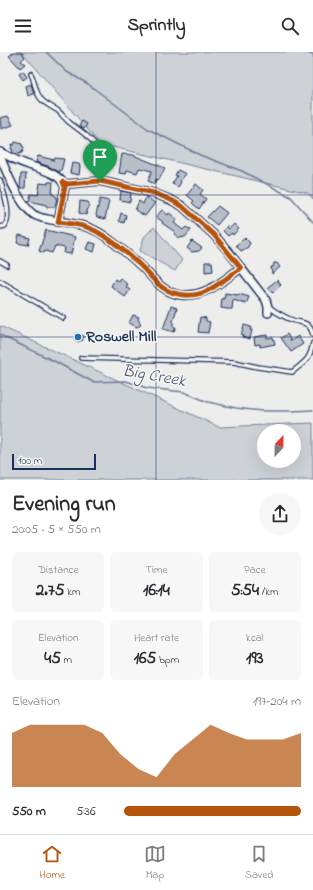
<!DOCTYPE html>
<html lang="en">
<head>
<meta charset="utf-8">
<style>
  body { margin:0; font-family:"Indie Flower",sans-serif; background:#f7f7f7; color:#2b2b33; height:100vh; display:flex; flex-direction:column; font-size:15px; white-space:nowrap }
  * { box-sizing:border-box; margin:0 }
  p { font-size:13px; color:#7c7c81 }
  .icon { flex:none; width:22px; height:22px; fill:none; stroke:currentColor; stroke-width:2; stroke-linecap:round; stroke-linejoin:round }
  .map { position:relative; height:428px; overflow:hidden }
  .details { display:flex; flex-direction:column; background:#fff; flex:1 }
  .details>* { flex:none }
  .needle { width:26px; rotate:22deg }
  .fabs { position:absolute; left:257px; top:372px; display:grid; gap:8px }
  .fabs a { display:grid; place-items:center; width:44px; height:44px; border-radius:50%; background:#fff; box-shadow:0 4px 16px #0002; font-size:20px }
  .scale { position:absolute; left:12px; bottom:10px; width:84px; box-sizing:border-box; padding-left:4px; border:2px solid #1b2f5e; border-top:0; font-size:11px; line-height:14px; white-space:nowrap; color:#1b2f5e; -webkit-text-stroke:3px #f6f6f2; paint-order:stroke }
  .pin { position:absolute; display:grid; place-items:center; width:34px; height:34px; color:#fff; margin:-41px -17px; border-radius:50% 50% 50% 0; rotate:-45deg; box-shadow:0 0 4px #0007 }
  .pin .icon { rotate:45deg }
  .round { display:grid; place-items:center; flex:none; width:42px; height:42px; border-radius:21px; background:#f7f7f7 }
  .summary { display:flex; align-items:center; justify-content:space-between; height:68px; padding:0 12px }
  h1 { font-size:22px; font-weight:800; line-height:30px }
  .metrics { display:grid; grid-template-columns:repeat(3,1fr); gap:6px; height:68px; padding:4px 12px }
  .metrics div { display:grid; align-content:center; border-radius:6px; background:#f7f7f7; text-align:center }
  .metrics b { font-size:17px; font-weight:800 }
  .metrics small { font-size:11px; font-weight:400 }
  .metrics p { font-size:11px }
  .chart { height:112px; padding:8px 12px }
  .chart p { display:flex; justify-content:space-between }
  .chart svg { width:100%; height:72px; margin-top:4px; fill:#b45309; opacity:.7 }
  ul { padding:0 12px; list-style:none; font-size:13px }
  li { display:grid; grid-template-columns:64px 48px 1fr; align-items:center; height:30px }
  li i { height:10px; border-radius:5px; background:#b45309 }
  header { display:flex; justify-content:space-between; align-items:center; height:52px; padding:0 12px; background:#fff; font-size:18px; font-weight:800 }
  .menu { display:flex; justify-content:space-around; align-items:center; height:56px; border-top:1px solid #e1e1e2; background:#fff; font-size:11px; color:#7c7c81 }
  .menu a { display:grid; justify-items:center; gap:2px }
  .menu .active { color:#b45309 }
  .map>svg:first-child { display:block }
  .green { fill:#ced2d7; stroke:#74809a; fill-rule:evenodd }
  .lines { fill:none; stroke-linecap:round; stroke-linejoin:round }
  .stream { stroke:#6e7a96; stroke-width:1.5 }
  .building { fill:#b9bfc8; stroke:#1b2f5e }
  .service-casing { stroke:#1b2f5e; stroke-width:6 }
  .minor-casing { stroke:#1b2f5e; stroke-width:10 }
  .service { stroke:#f6f6f2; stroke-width:3.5 }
  .minor { stroke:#f6f6f2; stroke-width:7 }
  .route-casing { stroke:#fff; stroke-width:8 }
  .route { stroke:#b45309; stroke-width:5 }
  .grid { fill:none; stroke:#1b2f5e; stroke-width:1; stroke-opacity:0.55 }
  .poi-dot { fill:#1f6fb2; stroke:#f6f6f2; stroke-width:1.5 }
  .labels { text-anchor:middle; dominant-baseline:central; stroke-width:3; stroke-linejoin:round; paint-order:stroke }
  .poi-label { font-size:16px; font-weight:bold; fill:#1b2f5e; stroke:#f6f6f2; text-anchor:start }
  .water-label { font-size:17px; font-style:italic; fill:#44547a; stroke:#f6f6f2 }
</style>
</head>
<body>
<header><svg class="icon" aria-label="menu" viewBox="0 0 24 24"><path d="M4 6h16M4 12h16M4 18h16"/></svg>Sprintly<svg class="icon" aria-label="search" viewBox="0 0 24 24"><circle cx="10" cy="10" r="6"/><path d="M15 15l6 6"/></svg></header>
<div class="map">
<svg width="313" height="428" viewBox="0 0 313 428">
  <rect width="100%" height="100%" fill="#edeeec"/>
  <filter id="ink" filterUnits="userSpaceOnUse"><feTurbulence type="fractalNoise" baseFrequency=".025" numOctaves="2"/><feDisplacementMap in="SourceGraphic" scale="8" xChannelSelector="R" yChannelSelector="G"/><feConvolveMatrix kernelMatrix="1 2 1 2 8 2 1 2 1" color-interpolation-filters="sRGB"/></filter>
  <g filter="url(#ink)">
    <g class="green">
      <path d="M22,0H313V147L308,141L100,92Z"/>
      <path d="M154,175L182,208L175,219L140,199L144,185Z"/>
      <path d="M0,274L219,375L313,371V428H0ZM264,379H294V409H264Z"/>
    </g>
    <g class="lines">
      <g class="stream">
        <path d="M46,0L67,20L88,32L148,77L200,103L242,119L291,145L313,170"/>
        <path d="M304,0L313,3"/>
        <path d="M0,283L54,309L93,330L126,329L147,336L184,340L208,350L236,356L262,359H293L313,358"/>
      </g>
    </g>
    <g class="building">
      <path d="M14,0H21L25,5L21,9L25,12L20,16L9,4Z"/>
      <path d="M23,19L27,25L23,28L19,22Z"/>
      <path d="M31,32L34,42L28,44L26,34Z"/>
      <path d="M8,64L13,73L1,77L0,66Z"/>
      <path d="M82,69L87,72L84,77L79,74Z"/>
      <path d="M15,90L22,92V94L24,95L22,101H20V102L12,101L13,98L11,97L12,92L14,93Z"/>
      <path d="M122,102L133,103L165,116L159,128L156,127L155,132L148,129L152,119L139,116L137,121L127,118L126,122L119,121Z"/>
      <path d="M38,104L54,108L55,106L64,107L61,119H59V120L50,115L36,110Z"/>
      <path d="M72,111L79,112L80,115L79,123L70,121Z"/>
      <path d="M178,118L186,122L180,129L181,130L178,135L172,132L177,124L175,123Z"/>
      <path d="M21,122H26L25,136H20Z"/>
      <path d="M48,130H53L52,142L56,144L57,146L55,155H47L46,153L29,149L31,142L38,143L40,131L48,132Z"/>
      <path d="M196,132L203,138L200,142L206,147L199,157L192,151L194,149L187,143Z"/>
      <path d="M121,139L131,141L130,150L120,148Z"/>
      <path d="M146,145L155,151L145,164L135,158L139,149L143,152Z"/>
      <path d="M100,147L109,149L105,167L97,165L96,163Z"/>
      <path d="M80,149L88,150L89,152L86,163L79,161Z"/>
      <path d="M218,154L227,161L217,173L207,165Z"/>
      <path d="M162,158L168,163L169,161L177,167L174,171L183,178L186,175L191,178L185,185L179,186L174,182L175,180L162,171L163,170L156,165Z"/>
      <path d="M121,161L126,163L124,171L119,169Z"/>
      <path d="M234,172L239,177L233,183L232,181L228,184L223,179L227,174L229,177Z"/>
      <path d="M46,178L75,185L71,202L64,201L65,196L55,194L52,201L45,199L44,201L39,199Z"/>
      <path d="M19,183L30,186L28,193L17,191Z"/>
      <path d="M245,186L250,191L248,195L241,199L236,193Z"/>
      <path d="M192,189L202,196L199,199L192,200L187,196Z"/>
      <path d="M89,190L96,192L94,200L86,197Z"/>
      <path d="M205,210H212L213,219L205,220Z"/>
      <path d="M274,211H277L280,215L272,222L271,215H273Z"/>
      <path d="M120,226L128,233L126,235L130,238L125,245L111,234L115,227L118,229Z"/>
      <path d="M277,228L281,233L273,241L268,235Z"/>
      <path d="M225,241L238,243L239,242L249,245L246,252L233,248L232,257H227L221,256L222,246L224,247Z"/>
      <path d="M171,254L177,256L173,269V275H176L174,280L163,277Z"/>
      <path d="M133,263L139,265L138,267L141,273L137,275L129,271Z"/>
      <path d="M200,265L206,266V269L210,270L208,281L198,280Z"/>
      <path d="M244,273L251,275L250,278H252L250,287L242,285L243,283H241Z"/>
      <path d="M76,281L84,284L82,289L80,288L79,290L74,287Z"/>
      <path d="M287,282L291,289L298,284L303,292L291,300L281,286Z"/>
      <path d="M267,283V286L273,285L275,292L260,295V292L255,293L254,285Z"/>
    </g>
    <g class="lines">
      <g class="service-casing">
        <g id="service">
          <path d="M31,22C35,30 35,40 41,47C45,52 52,55 57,58C62,62 65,67 70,71C87,84 100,90 102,113C102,119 102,123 100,129"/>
          <path d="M0,128C4,141 12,163 5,174L0,175"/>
          <path d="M0,209L7,213"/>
          <path d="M0,229L63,266"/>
          <path d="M269,255C276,260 284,265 292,268C303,272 309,268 313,283"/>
          <path d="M81,306L234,310L258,315L292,320C305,310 310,308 313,291"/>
        </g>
      </g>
      <g class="minor-casing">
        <g id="minor">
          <path d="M0,100C8,104 17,109 26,112C38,117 60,120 65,135L58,170"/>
          <path d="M0,104C6,119 19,152 33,162C37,165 42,166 47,167C64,171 84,171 100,181C114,190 128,202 140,213C153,225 162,241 181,243C206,245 222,229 241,216"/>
          <path d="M63,131L68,132L100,129L153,141L171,148L182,154L214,183L227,198L266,248L268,255V261"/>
        </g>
      </g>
      <use href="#service" class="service"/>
      <use href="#minor" class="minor"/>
    </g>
  </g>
  <g class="lines" filter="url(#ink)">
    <g class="route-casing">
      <path id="route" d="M100,129L154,141L171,148L182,154L214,183L241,216C229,224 216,236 202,241C187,246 168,242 157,231C151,225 146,219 140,213C128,202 114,189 99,181C87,173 72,172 58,170L65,135L63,130L68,132Z"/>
    </g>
    <use href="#route" class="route"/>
  </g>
  <path class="grid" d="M156,0V428M0,143H313M0,285H313"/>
  <circle class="poi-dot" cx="78" cy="285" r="4"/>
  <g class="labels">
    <g class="poi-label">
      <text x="86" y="285">Roswell Mill</text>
    </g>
    <g class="water-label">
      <text transform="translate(154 324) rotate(10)">Big Creek</text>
    </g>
  </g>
</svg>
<div class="fabs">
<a><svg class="needle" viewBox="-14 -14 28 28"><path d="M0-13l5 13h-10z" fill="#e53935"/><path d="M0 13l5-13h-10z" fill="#7c7c81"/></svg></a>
</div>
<div class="scale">100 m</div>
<div class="pin" style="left:100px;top:129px;background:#1e9e55"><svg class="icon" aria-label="arrive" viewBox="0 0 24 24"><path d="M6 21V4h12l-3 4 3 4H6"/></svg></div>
</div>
<section class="details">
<div class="summary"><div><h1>Evening run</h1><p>20:05 · 5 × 550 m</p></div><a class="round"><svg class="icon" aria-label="share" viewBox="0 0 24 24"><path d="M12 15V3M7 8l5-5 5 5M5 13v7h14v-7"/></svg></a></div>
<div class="metrics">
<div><p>Distance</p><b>2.75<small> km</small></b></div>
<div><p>Time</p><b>16:14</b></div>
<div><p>Pace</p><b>5:54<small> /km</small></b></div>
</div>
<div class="metrics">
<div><p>Elevation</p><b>45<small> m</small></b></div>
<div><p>Heart rate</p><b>165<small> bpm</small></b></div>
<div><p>kcal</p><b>193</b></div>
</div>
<div class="chart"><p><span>Elevation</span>197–204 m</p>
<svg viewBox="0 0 160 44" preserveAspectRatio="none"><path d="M0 44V11L10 6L20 6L30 6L40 6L50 11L60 24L70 33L80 38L90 24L100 15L110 6L120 11L130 15L140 15L150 15L160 11V44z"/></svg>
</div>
<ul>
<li><b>550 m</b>5:36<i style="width:100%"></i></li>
</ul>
</section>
<nav class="menu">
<a class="active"><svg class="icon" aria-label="home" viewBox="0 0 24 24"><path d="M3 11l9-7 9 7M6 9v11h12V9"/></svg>Home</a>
<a><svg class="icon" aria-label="map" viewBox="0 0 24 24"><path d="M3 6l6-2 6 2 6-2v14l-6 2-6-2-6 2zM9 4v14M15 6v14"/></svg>Map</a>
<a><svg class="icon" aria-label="saved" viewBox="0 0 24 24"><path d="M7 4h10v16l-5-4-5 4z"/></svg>Saved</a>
</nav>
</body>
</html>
